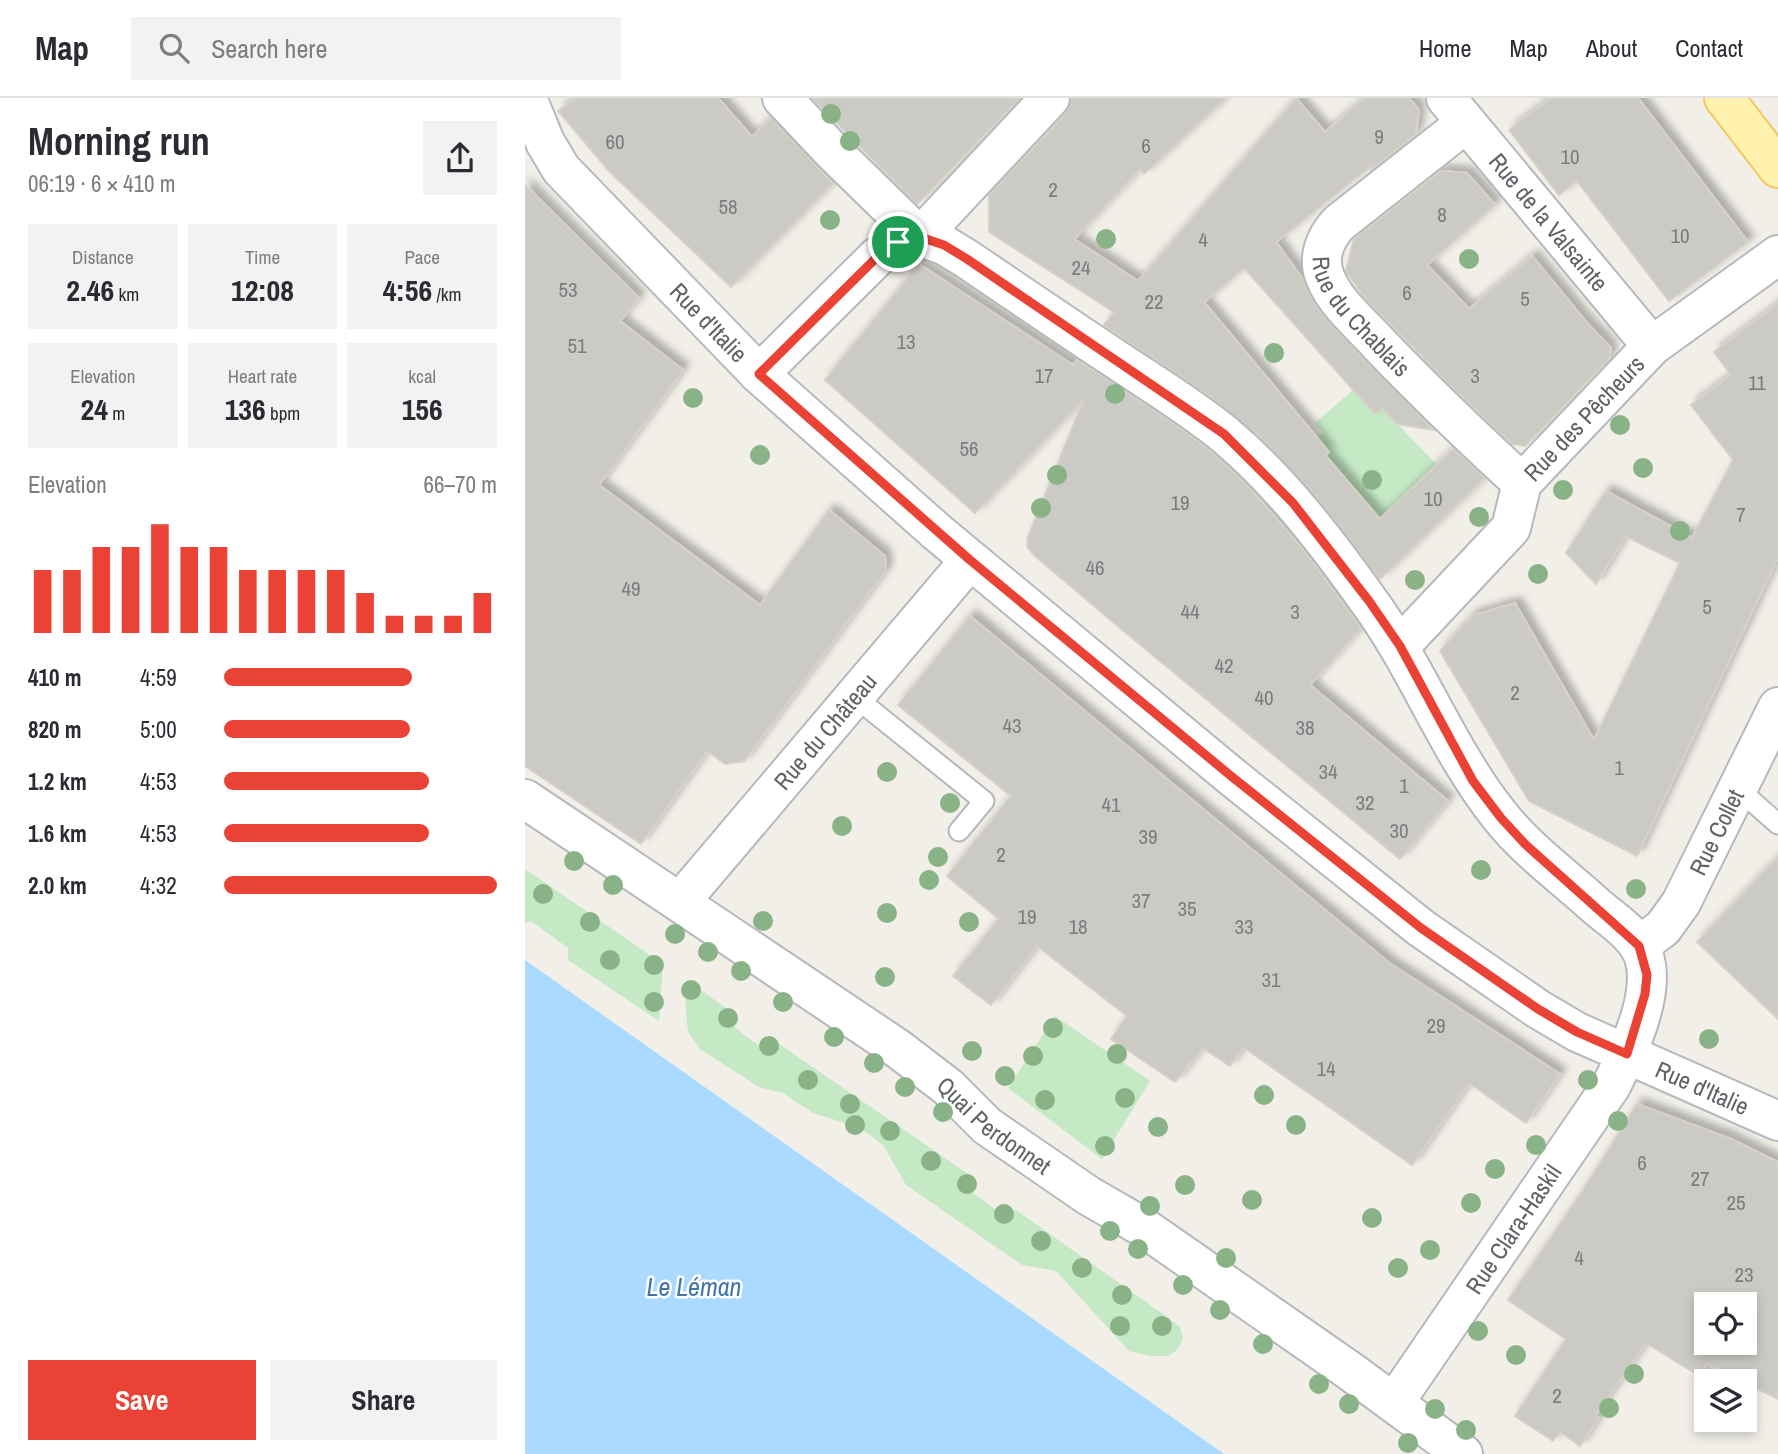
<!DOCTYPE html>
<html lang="en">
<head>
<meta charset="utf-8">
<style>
  body { margin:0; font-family:"Archivo Narrow",sans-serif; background:#f2f2f3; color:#2b2b33; height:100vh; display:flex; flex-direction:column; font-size:26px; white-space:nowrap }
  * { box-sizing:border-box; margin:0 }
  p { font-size:23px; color:#7c7c81 }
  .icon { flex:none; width:38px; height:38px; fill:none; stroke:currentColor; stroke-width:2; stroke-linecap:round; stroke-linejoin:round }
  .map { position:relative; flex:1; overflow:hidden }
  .drawer { display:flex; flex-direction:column; background:#fff; width:525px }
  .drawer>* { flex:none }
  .buttons { position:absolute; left:1169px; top:1194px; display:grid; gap:14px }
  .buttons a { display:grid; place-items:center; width:63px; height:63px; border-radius:0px; background:#fff; box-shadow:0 4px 10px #0003; font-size:35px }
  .pin { position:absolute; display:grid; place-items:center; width:60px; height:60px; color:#fff; margin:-30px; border:4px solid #fff; border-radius:50%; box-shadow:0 2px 7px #0007 }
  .round { display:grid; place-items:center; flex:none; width:74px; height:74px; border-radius:0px; background:#f2f2f3 }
  .head { display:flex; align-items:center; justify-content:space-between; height:119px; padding:0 28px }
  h1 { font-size:38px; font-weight:700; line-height:52px }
  .stats { display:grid; grid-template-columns:repeat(3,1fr); gap:10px; height:119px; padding:7px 28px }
  .stats div { display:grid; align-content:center; border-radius:0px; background:#f2f2f3; text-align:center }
  .stats b { font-size:30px; font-weight:700 }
  .stats small { font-size:19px; font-weight:400 }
  .stats p { font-size:19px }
  .chart { height:196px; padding:14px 28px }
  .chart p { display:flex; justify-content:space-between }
  .chart svg { width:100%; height:126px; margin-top:7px; stroke:#ea4335; stroke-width:6 }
  .cta { display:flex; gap:14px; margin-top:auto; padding:14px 28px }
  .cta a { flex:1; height:80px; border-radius:0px; background:#ea4335; color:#fff; font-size:28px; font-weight:700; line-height:80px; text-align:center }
  .cta a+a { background:#f2f2f3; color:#2b2b33 }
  ul { padding:0 28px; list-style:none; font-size:23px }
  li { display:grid; grid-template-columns:112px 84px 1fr; align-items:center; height:52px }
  li i { height:18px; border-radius:9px; background:#ea4335 }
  header { display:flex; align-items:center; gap:42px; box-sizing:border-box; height:98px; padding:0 35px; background:#fff; border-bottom:2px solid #e1e1e2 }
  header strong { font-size:33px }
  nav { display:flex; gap:38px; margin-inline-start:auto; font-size:24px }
  .search { width:490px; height:63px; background:#f2f2f3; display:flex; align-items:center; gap:18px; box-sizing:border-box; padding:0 24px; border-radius:0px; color:#7c7c81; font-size:26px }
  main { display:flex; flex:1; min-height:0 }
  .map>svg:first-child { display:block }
  .green { fill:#c5e8c5 }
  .water { fill:#aadaff }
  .building { fill:#cccac5; stroke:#d6d1c6; stroke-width:2; fill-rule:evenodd; filter:url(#shadow) }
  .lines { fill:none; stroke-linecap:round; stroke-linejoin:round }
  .lane-casing { stroke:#b5b8bc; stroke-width:23 }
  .street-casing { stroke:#b5b8bc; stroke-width:42 }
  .secondary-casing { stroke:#b6babf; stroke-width:42 }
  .primary-casing { stroke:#f2c960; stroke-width:42 }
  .lane { stroke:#fff; stroke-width:19 }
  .street { stroke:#fff; stroke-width:38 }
  .secondary { stroke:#fff; stroke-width:38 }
  .primary { stroke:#fff2af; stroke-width:38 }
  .tree { fill:#89b387 }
  .route-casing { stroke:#fff; stroke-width:14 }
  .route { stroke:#ea4335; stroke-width:9 }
  .labels { text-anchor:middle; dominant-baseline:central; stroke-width:5; stroke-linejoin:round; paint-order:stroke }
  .number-label { font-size:21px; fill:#7a7d7f }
  .street-label { font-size:24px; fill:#5f6368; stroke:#fff }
  .water-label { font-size:26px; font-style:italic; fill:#4174aa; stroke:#fff }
</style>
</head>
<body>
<header>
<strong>Map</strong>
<div class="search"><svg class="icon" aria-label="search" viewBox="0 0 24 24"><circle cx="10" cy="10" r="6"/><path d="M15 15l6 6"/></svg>Search here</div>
<nav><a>Home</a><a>Map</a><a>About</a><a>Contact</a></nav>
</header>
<main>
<section class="drawer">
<div class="head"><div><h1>Morning run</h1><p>06:19 · 6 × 410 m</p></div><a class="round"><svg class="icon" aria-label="share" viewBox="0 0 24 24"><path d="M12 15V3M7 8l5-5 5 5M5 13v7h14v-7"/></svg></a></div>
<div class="stats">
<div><p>Distance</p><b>2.46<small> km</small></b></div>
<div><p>Time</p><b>12:08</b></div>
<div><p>Pace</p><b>4:56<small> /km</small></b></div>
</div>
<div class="stats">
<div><p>Elevation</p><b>24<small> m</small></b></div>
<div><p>Heart rate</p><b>136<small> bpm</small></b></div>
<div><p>kcal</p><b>156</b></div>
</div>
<div class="chart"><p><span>Elevation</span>66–70 m</p>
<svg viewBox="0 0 160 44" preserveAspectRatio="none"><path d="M5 44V22M15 44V22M25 44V14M35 44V14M45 44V6M55 44V14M65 44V14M75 44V22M85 44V22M95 44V22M105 44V22M115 44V30M125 44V38M135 44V38M145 44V38M155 44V30"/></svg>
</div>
<ul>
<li><b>410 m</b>4:59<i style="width:69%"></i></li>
<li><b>820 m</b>5:00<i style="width:68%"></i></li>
<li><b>1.2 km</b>4:53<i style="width:75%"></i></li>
<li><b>1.6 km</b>4:53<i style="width:75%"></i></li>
<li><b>2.0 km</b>4:32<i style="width:100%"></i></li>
</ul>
<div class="cta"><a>Save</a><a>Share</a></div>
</section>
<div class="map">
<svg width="1253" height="1356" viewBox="0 0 1253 1356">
  <defs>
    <filter id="shadow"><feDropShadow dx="6" dy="-6" stdDeviation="3.5" flood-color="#0004"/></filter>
  </defs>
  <rect width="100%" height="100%" fill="#f1efe8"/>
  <g class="green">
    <path d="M828,292L845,311L852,305L912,367L855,421L813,372L790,365L792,340L798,334L790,325Z"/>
    <path d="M0,771L138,866L134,923L43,862V850L6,823L0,825Z"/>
    <path d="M170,888L208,915L210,930L237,950L254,946L446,1078L448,1095L475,1115L491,1112L649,1224L655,1229L658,1241L652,1252L643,1258H624L604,1253L531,1173L497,1167L381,1087L358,1047L341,1034L320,1025L288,1015L258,995L234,989L175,951L164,935L162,926L160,896L162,889Z"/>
    <path d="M530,918L625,983L577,1061L483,990Z"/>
  </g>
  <path class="water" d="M0,862L699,1356H0Z"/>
  <g class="building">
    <path d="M52,0H193L227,39L246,20L308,85L206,189L84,73L33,13Z"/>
    <path d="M287,0H495L392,106Z"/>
    <path d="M546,0H701L619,76L615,71L549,141L613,183L771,0L800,34L840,0H884L894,12L891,36L846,72L847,67L751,144L777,180L786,200L800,221L909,332L872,326L857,310L850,316L719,170L679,204L804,354L800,357L855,421L928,351L960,380L855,481L793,401L734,338L686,299L579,227L589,214L464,134V97L541,15Z"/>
    <path d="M1026,0H1113L1223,144L1144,203L1052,83L1034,97L984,32Z"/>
    <path d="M916,73L942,75L970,107L902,167L944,211L1007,158L1062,225L1086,250L1084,261L1000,348L987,346L922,284L840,200L821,173L829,141Z"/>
    <path d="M0,87L114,200L95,223L158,272L74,387L235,507L304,412L360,458L361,472L219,663L200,666L182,653L116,746L0,668Z"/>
    <path d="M394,166L548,267L552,262L661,334L685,353L724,389L777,450L836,530L785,587L923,703L875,761L601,535L510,458L503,450L502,441L559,301L450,415L300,282Z"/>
    <path d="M1253,206V459L1112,758L1004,703L915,553L947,518L990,505L1069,642L1155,465L1100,438L1071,486L1041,455L1081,393L1167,440L1208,362L1166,307L1206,277L1189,254Z"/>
    <path d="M445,518L863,864L1035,976L1001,1025L944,985L887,1067L718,949L705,968L678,950L650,984L586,941L602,918L512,848L466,907L428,878L474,821L422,778L486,698L373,607Z"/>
    <path d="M1253,759V921L1172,844Z"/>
    <path d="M1112,1006L1206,1041L1253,1064V1301L1220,1285V1283L1181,1266V1282L1121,1245L1070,1318L1074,1320L1055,1348L1035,1334L1028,1343L990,1318L1041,1241L983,1202L1055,1097ZM1181,1206H1220V1244H1181Z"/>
  </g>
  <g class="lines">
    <g class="lane-casing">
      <g id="lane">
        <path d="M330,599L459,703L434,733"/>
        <path d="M1212,690L1253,726"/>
      </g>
    </g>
    <g class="street-casing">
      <g id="street">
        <path d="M257,0L308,54L395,139L419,147L442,161C492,195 542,229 592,262C628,286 666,309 699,336C755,383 801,443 843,502C893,570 922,652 975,718C1002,752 1038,778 1070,807C1087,822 1112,837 1119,859C1131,896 1103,955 1086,988L869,1305"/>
        <path id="s1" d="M921,0L1127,248"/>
        <path id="s2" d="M941,25L814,125C800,140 792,159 800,179C810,205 836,226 854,246C900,294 948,340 997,385"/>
        <path d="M234,276L352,159L373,144L395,139L525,0"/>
        <path id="s3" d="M875,548L986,430L997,385L1127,248L1253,157"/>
        <path id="s4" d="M0,701L372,950L423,989L462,1028L564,1098L618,1129L825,1273L938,1356"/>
        <path id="s5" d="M155,804L445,462"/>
        <path id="s6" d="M1114,848L1138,830L1156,805L1253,609"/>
      </g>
    </g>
    <g class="secondary-casing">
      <g id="secondary">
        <path id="s7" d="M2,0L20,44L36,71L234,276L412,434L706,678L896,830L1013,911L1052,934L1253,1023"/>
      </g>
    </g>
    <g class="primary-casing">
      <path id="primary" d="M1199,0L1253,70"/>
    </g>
    <use href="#lane" class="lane"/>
    <use href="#street" class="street"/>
    <use href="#secondary" class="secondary"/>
    <use href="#primary" class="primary"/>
  </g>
  <g class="tree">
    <circle cx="306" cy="16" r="10"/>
    <circle cx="325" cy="43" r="10"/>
    <circle cx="305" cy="122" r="10"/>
    <circle cx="581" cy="141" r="10"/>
    <circle cx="944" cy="161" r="10"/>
    <circle cx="749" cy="255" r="10"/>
    <circle cx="590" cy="296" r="10"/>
    <circle cx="168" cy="300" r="10"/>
    <circle cx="1095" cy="327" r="10"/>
    <circle cx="235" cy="357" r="10"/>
    <circle cx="1118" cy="370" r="10"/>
    <circle cx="532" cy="377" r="10"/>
    <circle cx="847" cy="382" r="10"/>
    <circle cx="1038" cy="392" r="10"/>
    <circle cx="516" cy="410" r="10"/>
    <circle cx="954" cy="419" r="10"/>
    <circle cx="1155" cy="433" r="10"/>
    <circle cx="1013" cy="476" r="10"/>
    <circle cx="890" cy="482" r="10"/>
    <circle cx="362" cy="674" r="10"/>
    <circle cx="425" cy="705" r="10"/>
    <circle cx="317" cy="728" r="10"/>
    <circle cx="413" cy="759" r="10"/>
    <circle cx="49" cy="763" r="10"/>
    <circle cx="956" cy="772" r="10"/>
    <circle cx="404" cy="782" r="10"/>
    <circle cx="88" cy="787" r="10"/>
    <circle cx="1111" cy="791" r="10"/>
    <circle cx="18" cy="796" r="10"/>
    <circle cx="362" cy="815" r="10"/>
    <circle cx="238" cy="823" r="10"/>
    <circle cx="65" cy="824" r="10"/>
    <circle cx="444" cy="824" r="10"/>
    <circle cx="150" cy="836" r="10"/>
    <circle cx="183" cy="854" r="10"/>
    <circle cx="85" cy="862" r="10"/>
    <circle cx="129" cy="867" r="10"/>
    <circle cx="216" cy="873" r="10"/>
    <circle cx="360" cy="879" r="10"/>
    <circle cx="166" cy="892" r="10"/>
    <circle cx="129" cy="904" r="10"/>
    <circle cx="258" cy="904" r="10"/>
    <circle cx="203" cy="920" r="10"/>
    <circle cx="528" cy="930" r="10"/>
    <circle cx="309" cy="939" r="10"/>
    <circle cx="1184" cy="941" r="10"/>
    <circle cx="244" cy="948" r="10"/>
    <circle cx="447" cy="953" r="10"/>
    <circle cx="592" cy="956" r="10"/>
    <circle cx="508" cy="958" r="10"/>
    <circle cx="349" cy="965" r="10"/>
    <circle cx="480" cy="978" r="10"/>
    <circle cx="283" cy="982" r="10"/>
    <circle cx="1063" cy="982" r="10"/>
    <circle cx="380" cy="989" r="10"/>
    <circle cx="739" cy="997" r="10"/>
    <circle cx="600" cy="1000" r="10"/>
    <circle cx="520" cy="1002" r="10"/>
    <circle cx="325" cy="1006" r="10"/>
    <circle cx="418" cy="1014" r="10"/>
    <circle cx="1093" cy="1023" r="10"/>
    <circle cx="330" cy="1027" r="10"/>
    <circle cx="771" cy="1027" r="10"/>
    <circle cx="633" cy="1029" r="10"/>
    <circle cx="365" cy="1033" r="10"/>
    <circle cx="1011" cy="1047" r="10"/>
    <circle cx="580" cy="1048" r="10"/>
    <circle cx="406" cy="1063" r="10"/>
    <circle cx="970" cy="1071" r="10"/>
    <circle cx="442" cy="1086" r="10"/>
    <circle cx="660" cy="1087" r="10"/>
    <circle cx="727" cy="1102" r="10"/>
    <circle cx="946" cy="1105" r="10"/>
    <circle cx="625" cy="1108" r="10"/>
    <circle cx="479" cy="1116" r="10"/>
    <circle cx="847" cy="1120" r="10"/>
    <circle cx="585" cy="1133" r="10"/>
    <circle cx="516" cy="1143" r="10"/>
    <circle cx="613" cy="1151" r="10"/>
    <circle cx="905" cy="1152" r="10"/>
    <circle cx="701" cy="1160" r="10"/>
    <circle cx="557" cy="1170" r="10"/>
    <circle cx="873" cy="1170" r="10"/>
    <circle cx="658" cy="1187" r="10"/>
    <circle cx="597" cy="1197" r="10"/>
    <circle cx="695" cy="1212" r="10"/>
    <circle cx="595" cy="1228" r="10"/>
    <circle cx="637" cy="1228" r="10"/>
    <circle cx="953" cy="1233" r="10"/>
    <circle cx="738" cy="1246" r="10"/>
    <circle cx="991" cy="1257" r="10"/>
    <circle cx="1109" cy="1276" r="10"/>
    <circle cx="794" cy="1286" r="10"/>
    <circle cx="824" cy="1306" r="10"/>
    <circle cx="1084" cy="1310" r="10"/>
    <circle cx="910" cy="1311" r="10"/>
    <circle cx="941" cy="1332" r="10"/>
    <circle cx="883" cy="1345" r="10"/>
  </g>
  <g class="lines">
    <g class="route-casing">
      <path id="route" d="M395,139L419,147L442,161L699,336L768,405L844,503L875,548L948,683L976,720L1000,746L1114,848L1122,877L1120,896L1102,956L1052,934L1013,911L896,830L706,678L445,462L234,276L352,159L373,144Z"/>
    </g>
    <use href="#route" class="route"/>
  </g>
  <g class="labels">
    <g class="number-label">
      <text x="854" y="38">9</text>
      <text x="90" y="43">60</text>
      <text x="621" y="47">6</text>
      <text x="1045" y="58">10</text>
      <text x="528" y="91">2</text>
      <text x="203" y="108">58</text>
      <text x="917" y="116">8</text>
      <text x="1155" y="137">10</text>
      <text x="678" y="141">4</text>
      <text x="556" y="169">24</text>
      <text x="43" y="191">53</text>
      <text x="882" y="194">6</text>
      <text x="1000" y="200">5</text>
      <text x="629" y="203">22</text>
      <text x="381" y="243">13</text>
      <text x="52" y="247">51</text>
      <text x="519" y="277">17</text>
      <text x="950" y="277">3</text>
      <text x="1232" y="284">11</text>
      <text x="444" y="350">56</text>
      <text x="908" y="400">10</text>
      <text x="655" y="404">19</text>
      <text x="1216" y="416">7</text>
      <text x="570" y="469">46</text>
      <text x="106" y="490">49</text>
      <text x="1182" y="508">5</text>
      <text x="665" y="513">44</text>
      <text x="770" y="513">3</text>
      <text x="699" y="567">42</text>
      <text x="990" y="594">2</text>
      <text x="739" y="599">40</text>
      <text x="487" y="627">43</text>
      <text x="780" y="629">38</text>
      <text x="1094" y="669">1</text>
      <text x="803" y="673">34</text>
      <text x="879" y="687">1</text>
      <text x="840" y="704">32</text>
      <text x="586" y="706">41</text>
      <text x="874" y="732">30</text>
      <text x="623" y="738">39</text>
      <text x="476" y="756">2</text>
      <text x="616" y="802">37</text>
      <text x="662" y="810">35</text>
      <text x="502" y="818">19</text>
      <text x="553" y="828">18</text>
      <text x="719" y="828">33</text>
      <text x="746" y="881">31</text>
      <text x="911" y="927">29</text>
      <text x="801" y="970">14</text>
      <text x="1117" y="1064">6</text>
      <text x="1175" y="1080">27</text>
      <text x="1211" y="1104">25</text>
      <text x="1054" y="1159">4</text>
      <text x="1219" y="1176">23</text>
      <text x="1032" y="1297">2</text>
    </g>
    <g class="street-label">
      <text stroke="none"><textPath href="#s1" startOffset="161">Rue de la Valsainte</textPath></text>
      <text stroke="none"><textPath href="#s2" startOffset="273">Rue du Chablais</textPath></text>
      <text stroke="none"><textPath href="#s7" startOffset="292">Rue d'Italie</textPath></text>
      <text stroke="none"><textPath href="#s3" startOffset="298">Rue des Pêcheurs</textPath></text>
      <text stroke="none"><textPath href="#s5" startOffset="224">Rue du Château</textPath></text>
      <text stroke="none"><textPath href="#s6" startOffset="140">Rue Collet</textPath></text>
      <text stroke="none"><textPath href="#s7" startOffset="1552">Rue d'Italie</textPath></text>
      <text stroke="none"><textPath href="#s4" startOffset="572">Quai Perdonnet</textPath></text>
      <text transform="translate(988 1131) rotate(-56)">Rue Clara-Haskil</text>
    </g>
    <g class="water-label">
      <text x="169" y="1188">Le Léman</text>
    </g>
  </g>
</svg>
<div class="buttons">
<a><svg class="icon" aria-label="locate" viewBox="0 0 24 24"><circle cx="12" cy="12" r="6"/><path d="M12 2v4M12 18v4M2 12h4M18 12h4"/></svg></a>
<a><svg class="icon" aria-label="layers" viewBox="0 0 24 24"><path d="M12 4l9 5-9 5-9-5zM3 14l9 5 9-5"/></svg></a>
</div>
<div class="pin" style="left:373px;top:144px;background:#1e9e55"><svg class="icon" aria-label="arrive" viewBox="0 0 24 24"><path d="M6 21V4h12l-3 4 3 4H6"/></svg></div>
</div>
</main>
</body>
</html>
